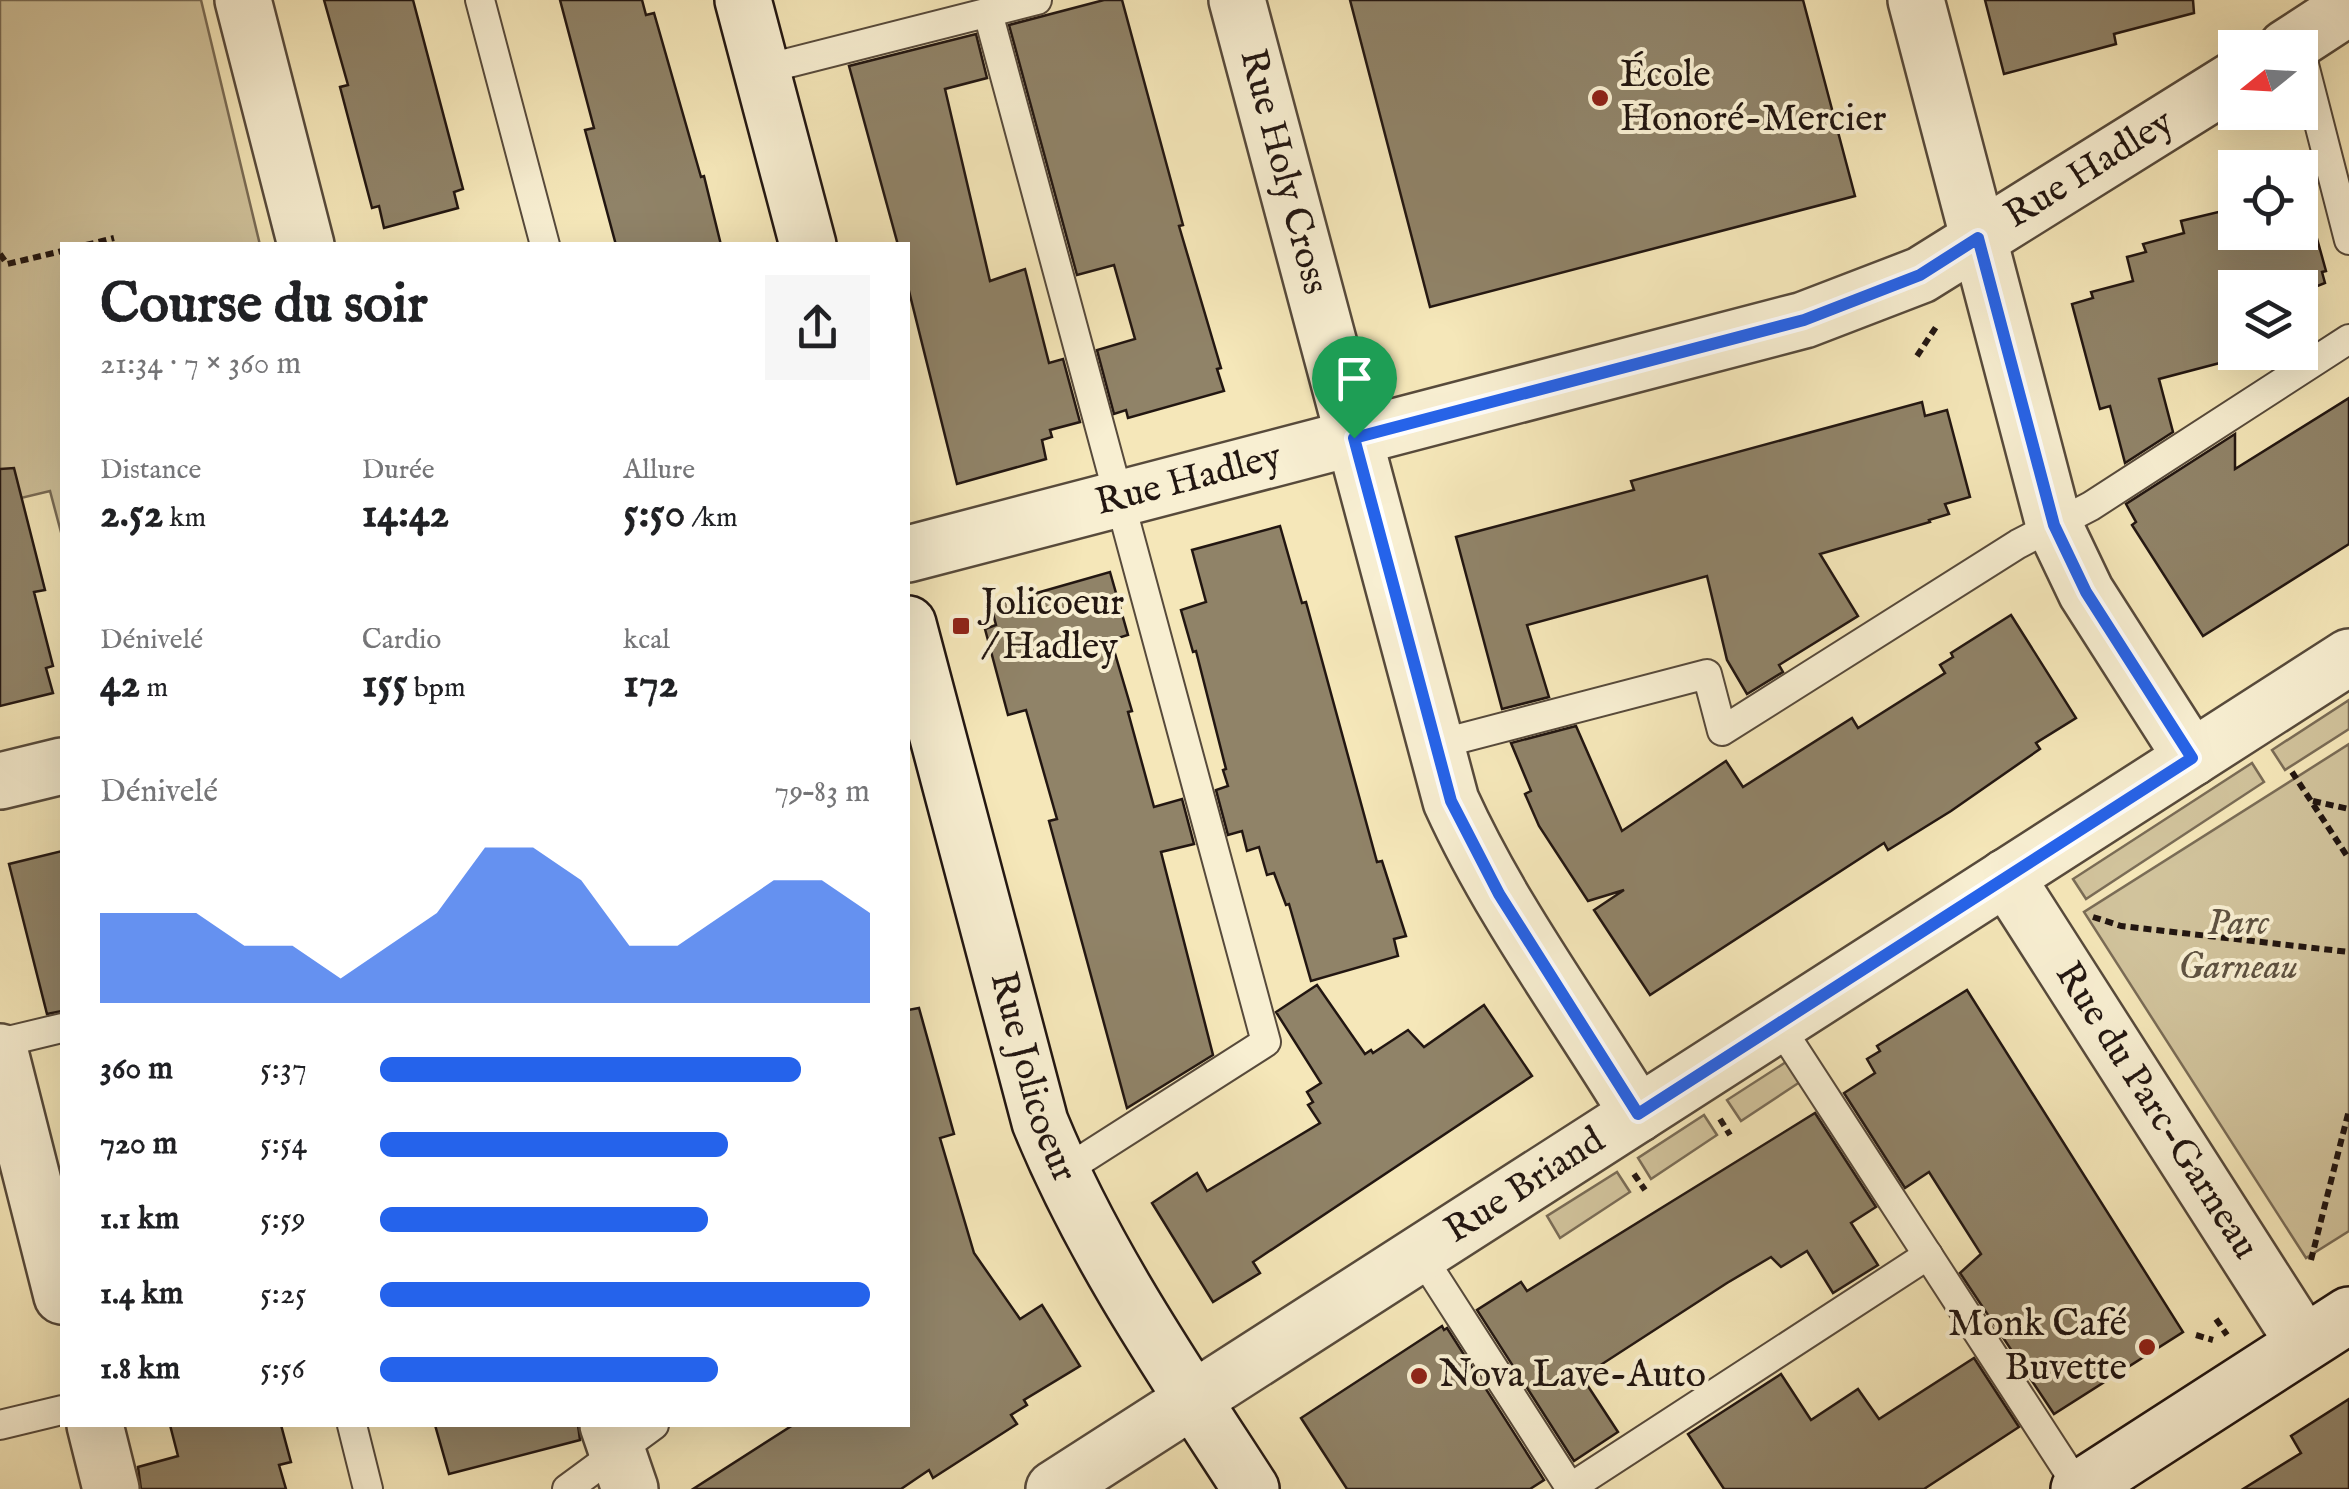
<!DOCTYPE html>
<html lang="fr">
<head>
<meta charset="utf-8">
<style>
  body { margin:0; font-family:"IM FELL English",serif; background:#f6f6f6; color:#202124; height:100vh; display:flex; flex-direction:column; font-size:38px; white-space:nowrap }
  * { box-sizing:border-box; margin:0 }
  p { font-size:32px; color:#757577 }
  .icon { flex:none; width:55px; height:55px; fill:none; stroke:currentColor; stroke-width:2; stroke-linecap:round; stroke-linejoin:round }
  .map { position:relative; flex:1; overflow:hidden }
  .panel { position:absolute; left:60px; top:242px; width:850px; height:1185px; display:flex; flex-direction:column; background:#fff; border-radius:0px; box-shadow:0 10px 40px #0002 }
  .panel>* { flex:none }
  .needle { width:65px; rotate:252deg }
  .fabs { position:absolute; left:2218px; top:30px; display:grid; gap:20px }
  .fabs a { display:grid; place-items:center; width:100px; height:100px; border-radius:0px; background:#fff; box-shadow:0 10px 40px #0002; font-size:50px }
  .pin { position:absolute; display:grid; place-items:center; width:85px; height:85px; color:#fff; margin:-102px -42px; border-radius:50% 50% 50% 0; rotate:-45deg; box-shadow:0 0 10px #0007 }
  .pin .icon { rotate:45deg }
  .round { display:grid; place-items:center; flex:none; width:105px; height:105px; border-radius:0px; background:#f6f6f6 }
  .summary { display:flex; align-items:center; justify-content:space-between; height:170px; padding:0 40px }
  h1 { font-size:55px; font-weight:800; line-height:75px }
  .figures { display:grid; grid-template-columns:repeat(3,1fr); gap:15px; height:170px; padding:10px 40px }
  .figures div { display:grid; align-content:center }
  .figures b { font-size:42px; font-weight:800 }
  .figures small { font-size:28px; font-weight:400 }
  .figures p { font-size:28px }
  .chart { height:280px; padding:20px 40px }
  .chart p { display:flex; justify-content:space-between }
  .chart svg { width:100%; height:180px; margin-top:10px; fill:#2563eb; opacity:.7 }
  ul { padding:0 40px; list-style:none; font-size:32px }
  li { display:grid; grid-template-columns:160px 120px 1fr; align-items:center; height:75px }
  li i { height:25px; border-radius:12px; background:#2563eb }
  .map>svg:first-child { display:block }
  .green { fill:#d1c39c; stroke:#7a6c56; stroke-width:2.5 }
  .building { fill:#908368; stroke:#221611; stroke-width:2.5 }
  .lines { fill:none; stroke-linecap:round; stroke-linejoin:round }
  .lane-casing { stroke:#574a3b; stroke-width:32 }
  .street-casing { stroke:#574a3b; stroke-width:60 }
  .secondary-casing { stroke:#221611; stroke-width:60 }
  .path { stroke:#221611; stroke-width:6; stroke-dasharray:8 5; stroke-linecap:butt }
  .lane { stroke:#f8efd2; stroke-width:28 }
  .street { stroke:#f8efd2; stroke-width:55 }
  .secondary { stroke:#f8efd2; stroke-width:55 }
  .route-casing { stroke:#fff; stroke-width:20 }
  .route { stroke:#2563eb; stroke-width:12 }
  .poi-dot { fill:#8f2418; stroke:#f8efd2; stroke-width:4 }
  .labels { text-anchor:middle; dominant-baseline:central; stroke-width:8; stroke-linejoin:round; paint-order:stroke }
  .poi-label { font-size:38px; fill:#221611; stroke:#f8efd2; text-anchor:start }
  .street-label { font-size:38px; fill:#221611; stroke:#f8efd2 }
  .park-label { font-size:38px; font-style:italic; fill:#5f5342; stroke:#f8efd2 }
</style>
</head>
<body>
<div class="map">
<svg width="2349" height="1489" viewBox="0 0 2349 1489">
  <rect width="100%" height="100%" fill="#f5e7b9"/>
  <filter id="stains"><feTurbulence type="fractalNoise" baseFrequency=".002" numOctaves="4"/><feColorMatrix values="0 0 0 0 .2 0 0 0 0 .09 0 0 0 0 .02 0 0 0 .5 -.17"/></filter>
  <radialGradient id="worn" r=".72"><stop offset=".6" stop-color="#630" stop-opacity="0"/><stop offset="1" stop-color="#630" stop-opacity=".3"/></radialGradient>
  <g class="green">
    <path d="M0,0H201L260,245H62V536L50,491L0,503Z"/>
    <path d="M2349,700V729L2285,770L2272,750Z"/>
    <path d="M2349,744V1231L2306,1258L2084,912Z"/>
    <path d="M2252,763L2264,782L2086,899L2073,879Z"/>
    <path d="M1786,1062L1800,1082L1741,1121L1727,1100Z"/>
    <path d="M1704,1115L1717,1135L1651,1179L1638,1158Z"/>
    <path d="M1617,1172L1630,1192L1560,1238L1547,1216Z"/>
  </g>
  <g class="building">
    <path d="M324,0H413L463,189L454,192L458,208L384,228L379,206L372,208L340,87L348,85Z"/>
    <path d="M560,0H642L646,15L654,13L701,177L704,176L721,245H616L585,130L594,128Z"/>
    <path d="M1104,0H1122L1183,225L1179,226L1221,368L1217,369L1224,391L1128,418L1126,410L1114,414L1097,350L1135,339L1114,265L1077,275L1009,25Z"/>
    <path d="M1350,0H1803L1855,196L1430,307Z"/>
    <path d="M1985,0H2193L2194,13L2114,34L2116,44L2004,74Z"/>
    <path d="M976,34L987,78L945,89L990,281L1025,269L1049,363L1063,359L1080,422L1050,430L1052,437L1042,440L1046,459L957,484L908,287V245H898L849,66Z"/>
    <path d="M2303,188L2326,271L2322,272L2325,283L2300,293V288H2235V359L2159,379L2173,432L2125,463L2110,406L2100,409L2072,304L2093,298L2091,292L2133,281L2127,257L2146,252L2143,244L2184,233L2181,221L2235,208V232H2300V189Z"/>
    <path d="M2349,398V544L2203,636L2132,525L2136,522L2126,504L2235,434V469Z"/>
    <path d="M1922,402L1925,416L1947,410L1970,497L1945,504L1949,514L1929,520L1930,522L1820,554L1858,616L1779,665L1783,672L1747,694L1727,660L1707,576L1527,625L1549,697L1502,709L1456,537L1634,490L1631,481Z"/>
    <path d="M14,468L45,590L34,592L53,666L46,668L53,693L0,706V469Z"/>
    <path d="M1280,526L1302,603L1306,602L1377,862L1382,861L1406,936L1394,939L1398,956L1311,981L1289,904L1286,905L1274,873L1267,875L1259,847L1247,851L1242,831L1228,835L1216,790L1228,786L1223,770L1226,769L1196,651L1193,652L1181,610L1206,602L1192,550Z"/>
    <path d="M1110,572L1128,635L1111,640L1132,711L1128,712L1154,807L1182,799L1194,844L1161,852L1213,1055L1127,1108L1049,821L1057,819L1026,710L1008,715L985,629L996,625L991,606Z"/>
    <path d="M2011,615L2076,718L2036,743L2040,749L1951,811L1888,850L1884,843L1650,995L1594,910L1624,890L1588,901L1539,826L1525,794L1531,791L1511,743L1576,726L1622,831L1726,761L1743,787L1852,718L1858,728L1945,673L1940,665L1953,657L1951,653Z"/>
    <path d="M62,851V1011L47,1014L9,864Z"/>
    <path d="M1317,985L1365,1054L1371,1050L1373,1053L1408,1030L1424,1047L1484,1005L1532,1076L1253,1262L1260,1273L1213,1302L1152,1203L1197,1173L1207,1191L1320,1123L1308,1105L1313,1102L1307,1092L1321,1083L1276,1012Z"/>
    <path d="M1967,990L2183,1332L2054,1414L1960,1273L1981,1254L1929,1172L1905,1188L1844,1093L1875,1073L1867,1059L1880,1051L1877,1046Z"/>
    <path d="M919,1008L954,1134L940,1138L974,1253L1020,1319L1042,1305L1080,1366L1024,1400L1027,1405L1011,1415L1017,1424L933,1478L929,1470L901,1489H693L793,1425H908V1010Z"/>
    <path d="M1815,1113L1876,1207L1851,1223L1878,1265L1833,1293L1807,1251L1781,1267L1771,1257L1727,1283L1582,1377L1618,1432L1574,1461L1477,1310L1521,1282L1527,1291Z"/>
    <path d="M1442,1326L1444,1330L1447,1328L1544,1480L1530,1489H1347L1301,1418Z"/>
    <path d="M1974,1358L2019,1427L1924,1489H1724L1688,1434L1781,1374L1811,1420L1858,1389L1879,1419Z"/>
    <path d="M2349,1399V1489H2243L2301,1453L2291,1436Z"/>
    <path d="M170,1425H281L291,1462L279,1465L286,1489H141L138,1467L178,1456Z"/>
    <path d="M435,1425H578L580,1440L449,1474Z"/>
  </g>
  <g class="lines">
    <g class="lane-casing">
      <g id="lane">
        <path d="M480,0L545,245"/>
        <path d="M988,13L1266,1042L1061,1173"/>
        <path d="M2300,49L2349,240"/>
        <path d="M761,70L1037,0"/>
        <path d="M1435,745L1707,674L1722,731L2018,544L2091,506L2349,339"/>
        <path d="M1778,1024L2079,1488"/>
        <path d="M0,1043L62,1028"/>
        <path d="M1420,1254L1571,1489"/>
        <path d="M0,1425L62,1410"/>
        <path d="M352,1425L368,1489"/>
        <path d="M1570,1488L1928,1255"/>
        <path d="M567,1489L654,1425"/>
      </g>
    </g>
    <g class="street-casing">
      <g id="street">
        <path d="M243,0L306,245"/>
        <path id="s1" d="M1237,0L1451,801C1501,911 1575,1010 1638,1114"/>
        <path d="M1916,0L2054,525L2086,592L2192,758"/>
        <path d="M2286,48L2349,7"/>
        <path id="s2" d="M908,554L1804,320L1921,275L2235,79"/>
        <path d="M0,781L62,766"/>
        <path id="s3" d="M2006,877L2304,1343"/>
        <path d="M0,1052L62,1296"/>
        <path d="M95,1425L111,1489"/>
        <path d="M608,1425L630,1489"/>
        <path id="s4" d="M1054,1489L2349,657"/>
      </g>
    </g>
    <g class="secondary-casing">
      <g id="secondary">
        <path d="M743,0L808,245"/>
        <path id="s5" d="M908,624L1040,1122C1094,1254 1174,1370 1251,1489"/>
        <path d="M2079,1489L2349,1315"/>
      </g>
    </g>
    <g class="path">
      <path d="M86,245L114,238"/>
      <path d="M0,254L7,264L62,251"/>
      <path d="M1917,356L1936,327"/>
      <path d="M2292,772L2349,859"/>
      <path d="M2313,801L2349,809"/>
      <path d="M2093,917L2121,926L2349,952"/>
      <path d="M1720,1119L1730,1135"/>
      <path d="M1634,1174L1645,1190"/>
      <path d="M2311,1260L2349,1110"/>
      <path d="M2216,1319L2227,1335"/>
      <path d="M2196,1335L2213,1340"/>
    </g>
    <use href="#lane" class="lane"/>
    <use href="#street" class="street"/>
    <use href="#secondary" class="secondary"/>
  </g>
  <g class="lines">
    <g class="route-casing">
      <path id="route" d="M1978,238L2054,525L2086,592L2192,758L1638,1114L1499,894L1451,801L1354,438L1804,320L1920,275Z"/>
    </g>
    <use href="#route" class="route"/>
  </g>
  <g class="poi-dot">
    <circle cx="1600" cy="98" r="10"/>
    <rect x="951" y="616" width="20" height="20" rx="5"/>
    <circle cx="2147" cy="1347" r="10"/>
    <circle cx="1419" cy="1376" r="10"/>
  </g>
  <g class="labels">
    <g class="poi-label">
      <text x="1620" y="76">École<tspan x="1620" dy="44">Honoré-Mercier</tspan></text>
      <text x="981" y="604">Jolicoeur<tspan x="981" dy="44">/ Hadley</tspan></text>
      <text x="2127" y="1325" text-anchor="end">Monk Café<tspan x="2127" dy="44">Buvette</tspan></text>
      <text x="1439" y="1376">Nova Lave-Auto</text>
    </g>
    <g class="street-label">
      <text stroke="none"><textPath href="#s2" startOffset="1250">Rue Hadley</textPath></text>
      <text stroke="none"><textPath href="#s1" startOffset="178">Rue Holy Cross</textPath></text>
      <text stroke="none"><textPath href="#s2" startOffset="290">Rue Hadley</textPath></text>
      <text stroke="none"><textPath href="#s5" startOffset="470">Rue Jolicoeur</textPath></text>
      <text stroke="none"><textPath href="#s3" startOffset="278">Rue du Parc-Garneau</textPath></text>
      <text stroke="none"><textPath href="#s4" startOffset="560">Rue Briand</textPath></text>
    </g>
    <g class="park-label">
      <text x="2238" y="924">Parc<tspan x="2238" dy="44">Garneau</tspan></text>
    </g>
  </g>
  <rect width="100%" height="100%" filter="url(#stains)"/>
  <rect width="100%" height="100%" fill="url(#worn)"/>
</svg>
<div class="fabs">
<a><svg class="needle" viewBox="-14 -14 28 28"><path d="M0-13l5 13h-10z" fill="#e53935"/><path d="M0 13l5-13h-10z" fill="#757577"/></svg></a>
<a><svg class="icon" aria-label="locate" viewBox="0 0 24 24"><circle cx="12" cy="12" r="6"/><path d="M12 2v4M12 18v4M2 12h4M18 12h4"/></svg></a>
<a><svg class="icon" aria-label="layers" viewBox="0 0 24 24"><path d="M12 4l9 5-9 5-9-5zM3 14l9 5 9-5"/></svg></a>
</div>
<div class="pin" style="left:1354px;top:438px;background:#1e9e55"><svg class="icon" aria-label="arrive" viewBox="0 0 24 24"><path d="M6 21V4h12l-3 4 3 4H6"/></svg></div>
<section class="panel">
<div class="summary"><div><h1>Course du soir</h1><p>21:34 · 7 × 360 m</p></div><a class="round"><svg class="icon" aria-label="share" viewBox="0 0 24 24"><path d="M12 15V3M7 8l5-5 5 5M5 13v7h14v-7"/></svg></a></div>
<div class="figures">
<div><p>Distance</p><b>2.52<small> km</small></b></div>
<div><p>Durée</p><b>14:42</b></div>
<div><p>Allure</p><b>5:50<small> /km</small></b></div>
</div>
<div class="figures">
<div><p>Dénivelé</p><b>42<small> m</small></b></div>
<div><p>Cardio</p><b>155<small> bpm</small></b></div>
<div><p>kcal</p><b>172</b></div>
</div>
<div class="chart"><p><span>Dénivelé</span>79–83 m</p>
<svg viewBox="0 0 160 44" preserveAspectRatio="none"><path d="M0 44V22L10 22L20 22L30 30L40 30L50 38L60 30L70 22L80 6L90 6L100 14L110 30L120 30L130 22L140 14L150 14L160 22V44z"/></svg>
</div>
<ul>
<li><b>360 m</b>5:37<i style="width:86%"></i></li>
<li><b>720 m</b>5:54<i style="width:71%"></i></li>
<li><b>1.1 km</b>5:59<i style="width:67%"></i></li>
<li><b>1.4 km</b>5:25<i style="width:100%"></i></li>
<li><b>1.8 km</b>5:56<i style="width:69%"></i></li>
</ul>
</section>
</div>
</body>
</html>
